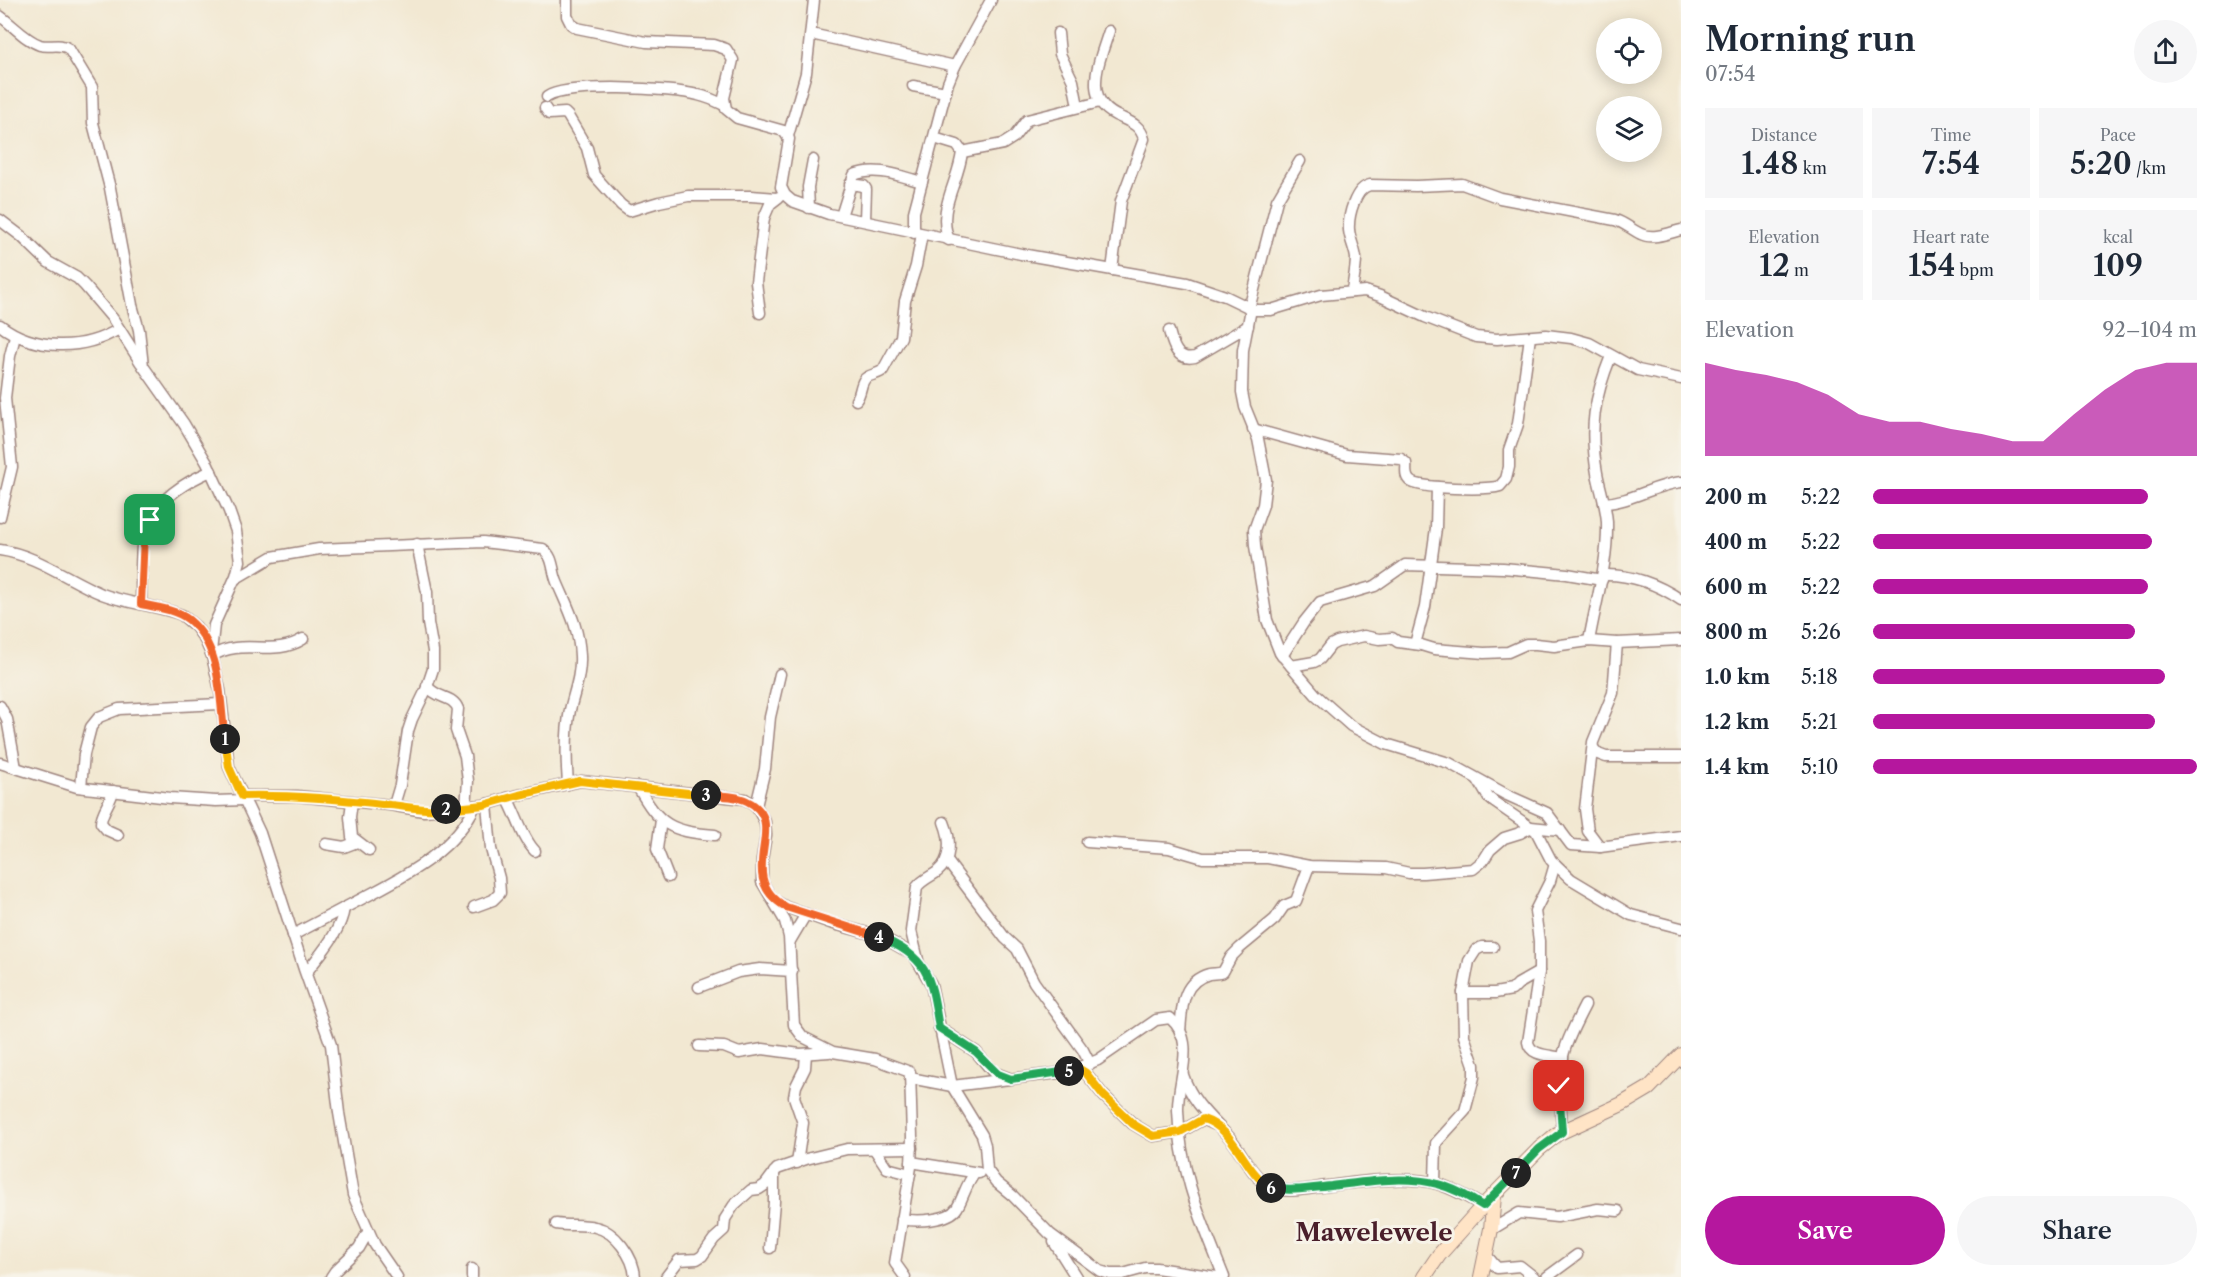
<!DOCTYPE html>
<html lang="en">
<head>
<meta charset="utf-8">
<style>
  body { margin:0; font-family:"Libre Caslon Text",serif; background:#f6f6f7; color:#1f2937; height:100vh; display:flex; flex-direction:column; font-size:22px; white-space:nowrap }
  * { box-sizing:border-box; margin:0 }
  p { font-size:20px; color:#747a83 }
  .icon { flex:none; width:33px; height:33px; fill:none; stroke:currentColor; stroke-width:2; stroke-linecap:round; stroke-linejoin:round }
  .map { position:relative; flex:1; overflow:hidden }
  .drawer { display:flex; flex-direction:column; background:#fff; width:540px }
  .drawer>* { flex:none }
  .buttons { position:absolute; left:1596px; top:18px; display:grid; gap:12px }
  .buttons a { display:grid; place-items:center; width:66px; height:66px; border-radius:50%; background:#fff; box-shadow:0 3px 15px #0003; font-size:30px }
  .pin { position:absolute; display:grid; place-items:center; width:51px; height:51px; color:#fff; margin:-26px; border-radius:12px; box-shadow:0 3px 9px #0006 }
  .km { position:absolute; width:30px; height:30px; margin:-15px; border-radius:50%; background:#222; color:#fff; font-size:16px; line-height:30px; text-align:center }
  .round { display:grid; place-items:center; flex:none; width:63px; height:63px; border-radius:32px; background:#f6f6f7 }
  .headline { display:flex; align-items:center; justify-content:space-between; height:102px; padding:0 24px }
  h1 { font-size:33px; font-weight:600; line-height:45px }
  .figures { display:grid; grid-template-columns:repeat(3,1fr); gap:9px; height:102px; padding:6px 24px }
  .figures div { display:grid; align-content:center; border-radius:0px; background:#f6f6f7; text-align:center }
  .figures b { font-size:30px; font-weight:600 }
  .figures small { font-size:16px; font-weight:400 }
  .figures p { font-size:16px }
  .chart { height:168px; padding:12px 24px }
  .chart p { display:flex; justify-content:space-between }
  .chart svg { width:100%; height:108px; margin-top:6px; fill:#b5179e; opacity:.7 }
  .action { display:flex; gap:12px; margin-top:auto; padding:12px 24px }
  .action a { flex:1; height:69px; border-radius:36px; background:#b5179e; color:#fff; font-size:24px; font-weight:600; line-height:69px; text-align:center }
  .action a+a { background:#f6f6f7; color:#1f2937 }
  ul { padding:0 24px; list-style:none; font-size:20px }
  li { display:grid; grid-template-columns:96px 72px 1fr; align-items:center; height:45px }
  li i { height:15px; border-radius:8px; background:#b5179e }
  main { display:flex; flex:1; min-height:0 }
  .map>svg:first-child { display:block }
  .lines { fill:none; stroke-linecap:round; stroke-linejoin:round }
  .street-casing { stroke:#9e847e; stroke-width:13 }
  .secondary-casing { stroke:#9e847e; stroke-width:16 }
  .street { stroke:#fff; stroke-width:10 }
  .secondary { stroke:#ffe4c6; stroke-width:14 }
  .split-1-casing { stroke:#fff; stroke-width:12 }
  .split-2-casing { stroke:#fff; stroke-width:12 }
  .split-3-casing { stroke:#fff; stroke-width:12 }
  .split-4-casing { stroke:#fff; stroke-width:12 }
  .split-5-casing { stroke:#fff; stroke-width:12 }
  .split-6-casing { stroke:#fff; stroke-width:12 }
  .split-7-casing { stroke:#fff; stroke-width:12 }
  .split-8-casing { stroke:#fff; stroke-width:12 }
  .split-1 { stroke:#f0652b; stroke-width:8 }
  .split-2 { stroke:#f5b400; stroke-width:8 }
  .split-3 { stroke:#f5b400; stroke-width:8 }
  .split-4 { stroke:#f0652b; stroke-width:8 }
  .split-5 { stroke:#22a559; stroke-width:8 }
  .split-6 { stroke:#f5b400; stroke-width:8 }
  .split-7 { stroke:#22a559; stroke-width:8 }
  .split-8 { stroke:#22a559; stroke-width:8 }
  .labels { text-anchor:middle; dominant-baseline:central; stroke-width:6; stroke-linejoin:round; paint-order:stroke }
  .district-label { font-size:24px; font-weight:bold; fill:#4a1f2b; stroke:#f7f3e8 }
</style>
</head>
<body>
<main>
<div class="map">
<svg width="1681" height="1277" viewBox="0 0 1681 1277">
  <rect width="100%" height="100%" fill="#f7f3e8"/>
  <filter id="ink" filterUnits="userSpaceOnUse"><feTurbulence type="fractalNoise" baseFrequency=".0167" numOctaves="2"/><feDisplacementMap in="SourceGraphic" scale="12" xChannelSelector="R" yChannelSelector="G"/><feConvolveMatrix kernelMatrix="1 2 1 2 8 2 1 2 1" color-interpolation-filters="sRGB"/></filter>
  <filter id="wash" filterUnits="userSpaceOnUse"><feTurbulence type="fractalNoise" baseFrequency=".008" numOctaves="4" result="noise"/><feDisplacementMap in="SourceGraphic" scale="24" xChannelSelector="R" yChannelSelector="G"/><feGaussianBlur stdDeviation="1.35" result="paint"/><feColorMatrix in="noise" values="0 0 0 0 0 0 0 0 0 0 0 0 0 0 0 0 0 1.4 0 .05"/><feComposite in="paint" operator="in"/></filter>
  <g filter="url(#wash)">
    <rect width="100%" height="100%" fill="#f2e8d2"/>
  </g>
  <g filter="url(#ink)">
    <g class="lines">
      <g class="street-casing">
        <g id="street">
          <path d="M567,0V16L571,24L577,28L646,42L714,45L726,49L733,60L724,98L726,109L737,118L784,131L789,139L781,187L785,195L792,201L829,214L1021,254L1187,283L1225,296L1254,310H1271L1321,295L1365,291L1380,296L1425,317L1476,337L1497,339L1546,335L1571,338L1589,343L1638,370L1681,379"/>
          <path d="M0,16C13,25 25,40 40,45C50,48 60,42 69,49L92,87L93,123L110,188L132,305L139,330L143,366L184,424L207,463L229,511L236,531L240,561L236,576L214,625L211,652"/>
          <path d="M1109,31C1099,63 1080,102 1122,118C1133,123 1141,127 1144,139L1121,201L1112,270"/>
          <path d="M1058,33L1060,54L1073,81L1078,106"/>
          <path d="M811,34L955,66"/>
          <path d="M913,86L946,92"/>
          <path d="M547,97C567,83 673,88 698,95C707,97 716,101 724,105"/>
          <path d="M545,108L549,114L565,113L568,116L587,148L594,175L621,205L629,211L659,202L688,196H751L777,198"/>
          <path d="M788,136L806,73L814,0"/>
          <path d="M934,138L957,145L962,152C959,182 936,209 949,240"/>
          <path d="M962,152L1003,144L1014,137L1027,120L1100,102"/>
          <path d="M850,184L864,186L866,189L865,220"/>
          <path d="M809,208L808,187L813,160"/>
          <path d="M841,216L854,175C876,166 900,176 922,182"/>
          <path d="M0,220L21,236L48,262L77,278L85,286L113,319L141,363"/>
          <path d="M914,233V212L918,197L948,83L955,66L991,0"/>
          <path d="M1352,292C1353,281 1356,270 1356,258C1355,249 1350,240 1349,230C1348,216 1355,188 1370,185L1416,186L1462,184L1500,198L1615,220C1625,223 1632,230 1641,234C1653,240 1669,233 1681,230"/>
          <path d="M1249,309L1277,200L1300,161"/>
          <path d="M1251,309L1243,350L1242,392L1245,407L1258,439L1266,480L1263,505L1254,530L1255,546L1267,620L1280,653L1316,695L1351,726L1386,744L1449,763L1507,795L1547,813L1571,845L1600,847L1681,836"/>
          <path d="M760,313L756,282L764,218L770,204L779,197"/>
          <path d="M0,325C34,351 83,351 119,329"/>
          <path d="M1169,331C1173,346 1177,361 1195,357L1248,326"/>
          <path d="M856,400C861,394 860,386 864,380C868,374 878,375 883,370L901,337L905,301L916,266L922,234"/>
          <path d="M1253,429L1347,455L1401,459L1406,463C1407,469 1404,476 1410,481C1419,489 1488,490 1500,486L1506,479L1509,467V450L1518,424L1530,337"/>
          <path d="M1604,503C1631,502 1654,485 1681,482"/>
          <path d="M0,517L12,467L5,398L10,356L15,336"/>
          <path d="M0,550C37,555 68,580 102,594C128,604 156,605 182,615L196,627L205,640L212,656L220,690L229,767L260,833L304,969L331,1045L339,1113L353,1195L375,1245L397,1277"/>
          <path d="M1603,575C1630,574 1658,584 1681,600"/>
          <path d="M235,579L272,557L319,549L483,542L543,549C554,557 552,570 557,582C568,608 579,627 580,656C581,676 574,692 570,710C565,735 566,759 568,784"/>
          <path d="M141,604C142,583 139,554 144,533C153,502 183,483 211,471"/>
          <path d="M1589,641C1596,601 1608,563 1607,522C1606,505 1600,489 1597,473C1589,428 1594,398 1611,356"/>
          <path d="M1415,644L1425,607L1436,528L1437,487"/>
          <path d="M212,656C243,637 273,658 303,639"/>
          <path d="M1282,656L1304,622L1320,602L1375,586L1405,565L1503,568L1567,574L1602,580"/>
          <path d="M1291,666L1314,662L1320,659L1331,645L1337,642L1364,636L1379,639L1392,638L1398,642L1421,645L1434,649L1484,653L1508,652L1526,644H1536L1554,646L1589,641L1617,643L1681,640"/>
          <path d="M427,686C438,700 453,695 458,709L456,730L465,756L468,781L466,807"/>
          <path d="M0,706L7,719L16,768"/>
          <path d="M1593,748L1598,754L1606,757H1681"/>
          <path d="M0,763L77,787L170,798L216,801L244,800"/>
          <path d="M1478,780L1488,797L1494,802L1536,831L1551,860L1571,879L1631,915L1681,928"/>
          <path d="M81,787L84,754L91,727L99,717L119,709L220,704"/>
          <path d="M638,787C660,826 670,831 715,835"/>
          <path d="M113,791C111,802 101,812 101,823L107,830L118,835"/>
          <path d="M242,796H297L390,805L424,811L484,805L519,795L581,781L745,799L756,806L765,822L766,835L762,860V882L785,921L789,937L794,1025L803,1037L833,1052L875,1059L910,1072L912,1137L911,1167L895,1263L905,1277"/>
          <path d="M507,798C517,815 522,838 535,851"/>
          <path d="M352,802L350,817L352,837L369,850"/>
          <path d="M394,805L400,785L408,731L412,719L426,690L433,669V651L428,623L427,592L417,544"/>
          <path d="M756,806L765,769L770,717L780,674"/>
          <path d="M661,820L657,849L668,877"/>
          <path d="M1087,842L1169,848L1203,858H1268L1309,866L1386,868L1409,873H1423L1473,869L1483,861L1490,850L1504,838L1520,833L1531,827L1560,830"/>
          <path d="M326,844L344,847L357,842"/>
          <path d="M1600,847L1588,831L1585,809L1593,742L1613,693L1617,643"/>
          <path d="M947,861L1005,938L1017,949L1034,982L1083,1050L1090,1064"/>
          <path d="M1555,864L1550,881L1535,911L1539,941V972L1528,1042C1530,1056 1550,1055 1563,1058"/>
          <path d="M774,900L786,907L830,923L875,935L891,942L914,955L931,984L952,1086L982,1135L985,1145L987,1170L996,1182L1013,1196L1050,1234L1100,1271L1110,1274H1123L1145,1268H1156L1217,1277"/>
          <path d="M474,907L493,900L500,893L499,878L491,849L487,804"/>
          <path d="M293,935C318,922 342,909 367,896C408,874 454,851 475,806"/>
          <path d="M790,941L806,914"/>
          <path d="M918,960L911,931L917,887C922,880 930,877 937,872C952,860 951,839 944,822"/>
          <path d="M306,973C320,954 341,932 344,908"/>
          <path d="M699,987L738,972L760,969L792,971"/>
          <path d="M1463,993H1495L1512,990L1518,984L1539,972"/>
          <path d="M939,1028L976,1052L993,1072L1009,1078"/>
          <path d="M1180,1032C1182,1008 1181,982 1209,974C1214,973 1218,974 1223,972L1231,957L1240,948L1275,919L1284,906L1296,901L1309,866"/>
          <path d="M699,1046L724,1047L739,1053L763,1049L800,1054L829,1052"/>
          <path d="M1078,1068L1086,1073L1103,1095L1133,1124L1153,1136L1180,1132L1203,1119L1214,1124"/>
          <path d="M1183,1075C1192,1102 1210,1117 1229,1137C1242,1151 1251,1176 1269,1186C1285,1195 1311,1188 1328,1186C1358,1182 1409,1175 1438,1184C1454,1189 1468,1197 1483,1206"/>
          <path d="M910,1078L952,1086L1067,1072L1098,1060L1156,1020L1170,1018C1198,1042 1177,1079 1178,1110C1180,1174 1201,1219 1224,1277"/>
          <path d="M1562,1132C1561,1107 1558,1081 1563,1056C1566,1041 1578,1019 1585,1005"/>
          <path d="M875,1150L887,1168L910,1174"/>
          <path d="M911,1162L979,1173"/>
          <path d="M797,1163L803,1123L794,1097L796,1086L805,1068L806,1054"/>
          <path d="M1435,1183L1436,1143L1465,1111L1474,1077V1065L1464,1036L1463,993L1469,961L1476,950L1482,947H1493"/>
          <path d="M902,1219C916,1222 949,1221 957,1208C964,1196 966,1184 975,1173"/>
          <path d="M556,1224C569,1226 582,1224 595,1227C615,1231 634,1257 635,1277"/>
          <path d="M1491,1230L1519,1213L1557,1217L1598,1209L1618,1211"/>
          <path d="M1054,1242L1076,1277"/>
          <path d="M770,1248L774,1202V1172"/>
          <path d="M1486,1255L1497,1268L1520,1266L1534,1277"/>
          <path d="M472,1269V1277"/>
          <path d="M331,1277L335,1271L359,1248L368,1232"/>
          <path d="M666,1277L679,1260L697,1259L702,1256L714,1239L724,1230L725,1219L734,1205L751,1190L759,1189L765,1185L777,1169L806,1159L847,1149L912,1148"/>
          <path d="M1547,1277L1577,1255"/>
        </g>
      </g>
      <g class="secondary-casing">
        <g id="secondary">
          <path d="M1424,1277L1439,1255L1480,1209L1539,1149L1557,1134L1622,1104L1649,1088L1681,1055"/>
          <path d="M1481,1277L1491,1229L1494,1196"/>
        </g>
      </g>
      <use href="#street" class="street"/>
      <use href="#secondary" class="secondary"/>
    </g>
  </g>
  <g class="lines" filter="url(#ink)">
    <g class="split-1-casing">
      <path id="split-1" d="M150,520L144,535L141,604C156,607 177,610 189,620C223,648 219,700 225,739"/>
    </g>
    <g class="split-2-casing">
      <path id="split-2" d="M225,739L229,767L242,796C291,795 341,799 390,805C410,807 425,811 446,809"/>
    </g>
    <g class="split-3-casing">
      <path id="split-3" d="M446,809L484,805L519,795L580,781L706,795"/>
    </g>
    <g class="split-4-casing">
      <path id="split-4" d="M706,795C719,796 736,795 747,801C793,823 731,875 786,907L879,937"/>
    </g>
    <g class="split-5-casing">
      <path id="split-5" d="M879,937C930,957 931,979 939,1028L976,1052L998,1074L1011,1079L1069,1071"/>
    </g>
    <g class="split-6-casing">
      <path id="split-6" d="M1069,1071L1078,1068L1086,1073L1103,1095L1133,1124L1153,1136L1180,1132L1203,1119C1236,1129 1243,1171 1271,1188"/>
    </g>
    <g class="split-7-casing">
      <path id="split-7" d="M1271,1188C1291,1192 1311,1188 1331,1186C1362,1182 1406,1175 1437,1184C1454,1188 1468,1197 1483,1206L1516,1173"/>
    </g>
    <g class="split-8-casing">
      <path id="split-8" d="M1516,1173L1539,1149L1562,1132L1559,1086"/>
    </g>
    <use href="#split-1" class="split-1"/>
    <use href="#split-2" class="split-2"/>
    <use href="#split-3" class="split-3"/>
    <use href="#split-4" class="split-4"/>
    <use href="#split-5" class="split-5"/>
    <use href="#split-6" class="split-6"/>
    <use href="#split-7" class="split-7"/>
    <use href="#split-8" class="split-8"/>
  </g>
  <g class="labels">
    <g class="district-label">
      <text x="1374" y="1232">Mawelewele</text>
    </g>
  </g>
</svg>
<div class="buttons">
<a><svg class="icon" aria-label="locate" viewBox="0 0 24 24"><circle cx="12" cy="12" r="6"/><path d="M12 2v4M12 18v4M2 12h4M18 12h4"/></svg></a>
<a><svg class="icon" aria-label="layers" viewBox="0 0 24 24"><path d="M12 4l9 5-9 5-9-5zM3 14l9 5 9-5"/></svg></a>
</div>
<div class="pin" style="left:150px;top:520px;background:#1e9e55"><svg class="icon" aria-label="arrive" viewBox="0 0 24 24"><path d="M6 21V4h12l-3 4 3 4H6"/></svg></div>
<div class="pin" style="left:1559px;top:1086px;background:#d93025"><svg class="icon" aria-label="check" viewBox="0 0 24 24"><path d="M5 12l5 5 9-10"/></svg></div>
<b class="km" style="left:225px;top:739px">1</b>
<b class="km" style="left:446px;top:809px">2</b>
<b class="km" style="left:706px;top:795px">3</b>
<b class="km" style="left:879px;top:937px">4</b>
<b class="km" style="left:1069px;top:1071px">5</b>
<b class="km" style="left:1271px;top:1188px">6</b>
<b class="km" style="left:1516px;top:1173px">7</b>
</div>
<section class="drawer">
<div class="headline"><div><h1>Morning run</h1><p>07:54</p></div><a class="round"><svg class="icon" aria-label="share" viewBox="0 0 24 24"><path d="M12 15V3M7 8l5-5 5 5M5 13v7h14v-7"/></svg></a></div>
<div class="figures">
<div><p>Distance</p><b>1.48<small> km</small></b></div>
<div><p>Time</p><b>7:54</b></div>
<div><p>Pace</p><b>5:20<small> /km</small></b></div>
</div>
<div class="figures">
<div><p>Elevation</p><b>12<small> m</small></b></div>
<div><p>Heart rate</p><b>154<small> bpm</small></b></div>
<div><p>kcal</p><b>109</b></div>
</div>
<div class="chart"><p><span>Elevation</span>92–104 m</p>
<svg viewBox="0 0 160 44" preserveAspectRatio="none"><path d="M0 44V6L10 9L20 11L30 14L40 19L50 27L60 30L70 30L80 33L90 35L100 38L110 38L120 27L130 17L140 9L150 6L160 6V44z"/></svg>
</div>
<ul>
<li><b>200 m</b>5:22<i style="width:85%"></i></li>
<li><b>400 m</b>5:22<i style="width:86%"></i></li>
<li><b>600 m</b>5:22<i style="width:85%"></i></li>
<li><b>800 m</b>5:26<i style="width:81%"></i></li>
<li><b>1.0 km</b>5:18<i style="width:90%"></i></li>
<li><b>1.2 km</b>5:21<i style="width:87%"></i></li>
<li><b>1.4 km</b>5:10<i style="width:100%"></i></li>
</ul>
<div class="action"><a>Save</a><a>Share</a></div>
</section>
</main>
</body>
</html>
